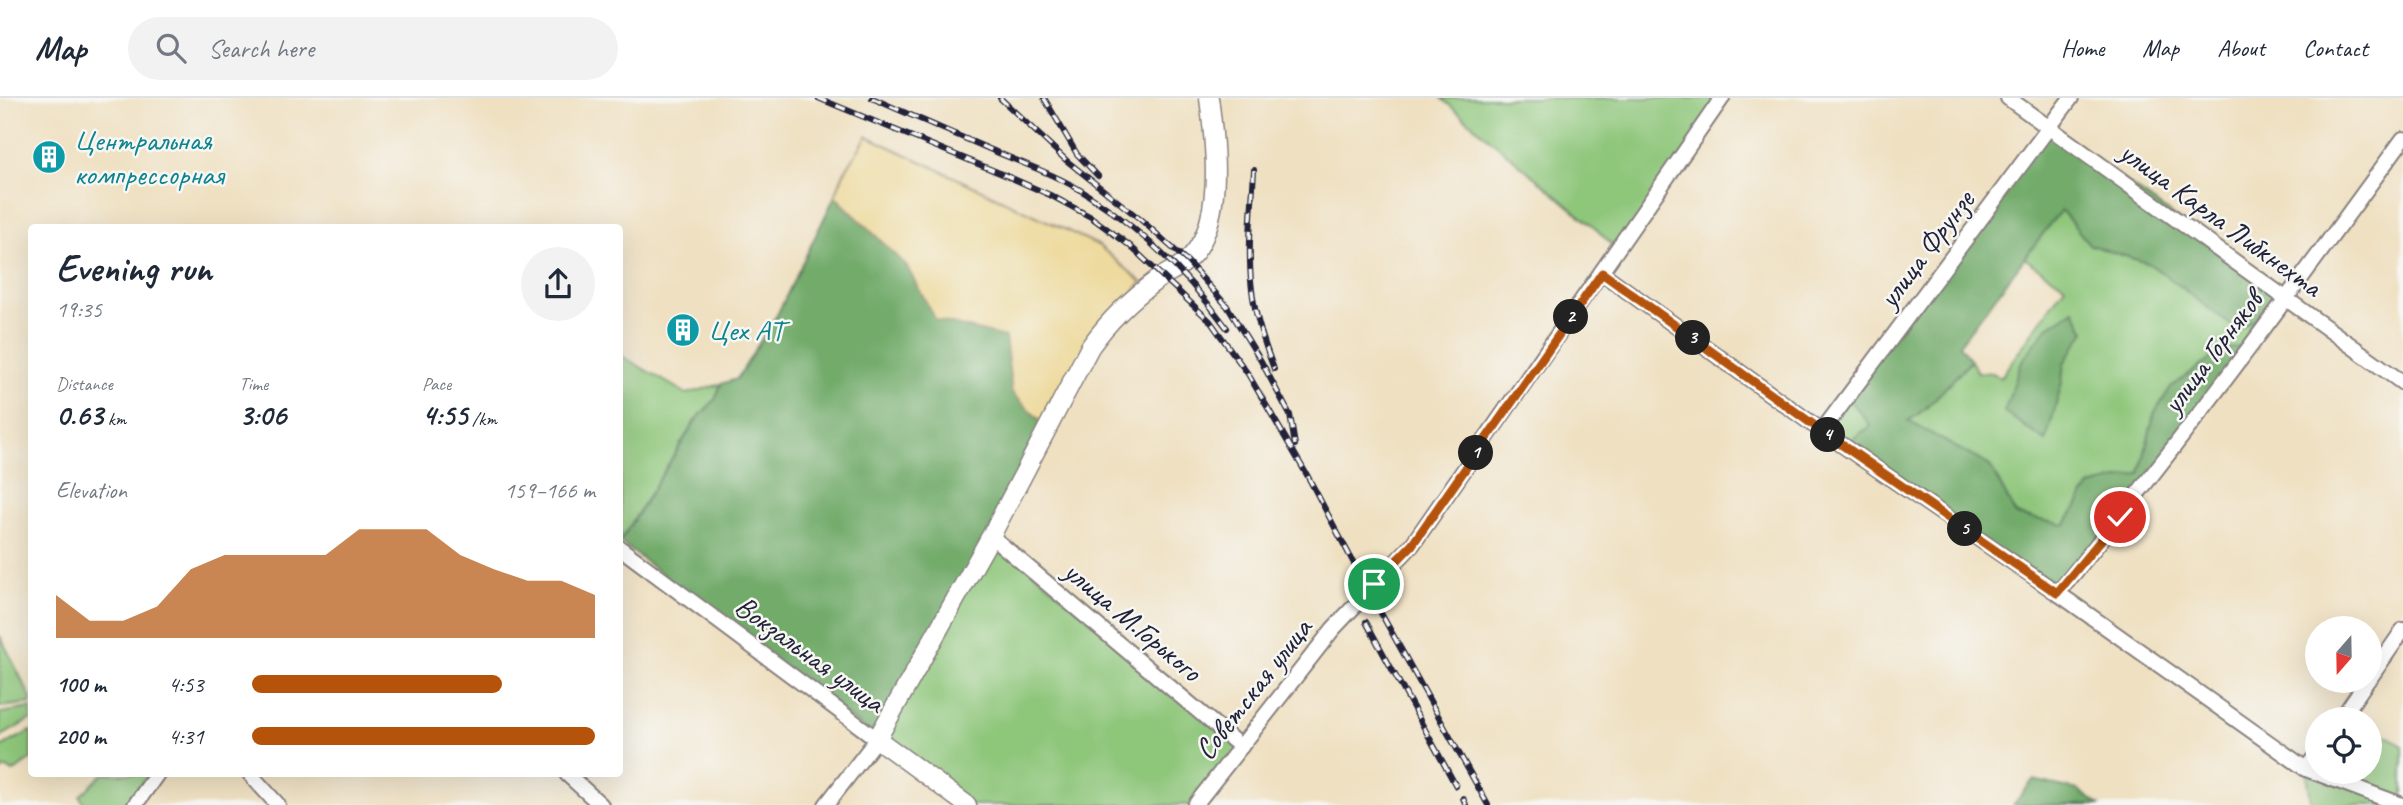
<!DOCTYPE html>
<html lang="en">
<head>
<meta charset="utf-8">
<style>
  body { margin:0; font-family:Caveat,sans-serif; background:#f2f2f3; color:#1f2937; height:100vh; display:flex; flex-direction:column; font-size:26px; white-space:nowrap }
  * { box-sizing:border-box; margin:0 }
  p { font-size:23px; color:#747a83 }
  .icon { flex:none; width:38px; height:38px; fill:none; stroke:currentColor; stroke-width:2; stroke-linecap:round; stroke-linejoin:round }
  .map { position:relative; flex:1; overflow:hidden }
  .side { position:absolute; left:28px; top:126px; width:595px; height:553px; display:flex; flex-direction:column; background:#fff; border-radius:7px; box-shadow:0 7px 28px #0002 }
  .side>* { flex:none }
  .needle { width:46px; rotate:200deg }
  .tools { position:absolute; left:2305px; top:518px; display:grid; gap:14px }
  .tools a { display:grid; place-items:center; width:77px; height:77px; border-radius:50%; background:#fff; box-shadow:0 7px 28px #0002; font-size:35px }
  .pin { position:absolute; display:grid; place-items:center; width:60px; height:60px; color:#fff; margin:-30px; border:4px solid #fff; border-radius:50%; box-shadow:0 2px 7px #0007 }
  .km { position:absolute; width:35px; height:35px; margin:-18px; border-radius:50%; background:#222; color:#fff; font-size:19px; line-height:35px; text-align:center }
  .round { display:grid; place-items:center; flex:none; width:74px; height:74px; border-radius:37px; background:#f2f2f3 }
  .overview { display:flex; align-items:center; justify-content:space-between; height:119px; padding:0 28px }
  h1 { font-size:38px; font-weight:600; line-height:52px }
  .stats { display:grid; grid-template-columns:repeat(3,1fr); gap:10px; height:119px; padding:7px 28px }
  .stats div { display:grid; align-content:center }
  .stats b { font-size:30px; font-weight:600 }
  .stats small { font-size:19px; font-weight:400 }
  .stats p { font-size:19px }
  .chart { height:196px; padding:14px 28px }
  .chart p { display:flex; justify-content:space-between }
  .chart svg { width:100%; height:126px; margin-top:7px; fill:#b45309; opacity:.7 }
  ul { padding:0 28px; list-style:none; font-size:23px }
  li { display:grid; grid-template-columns:112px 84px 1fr; align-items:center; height:52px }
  li i { height:18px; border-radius:9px; background:#b45309 }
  header { display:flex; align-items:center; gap:42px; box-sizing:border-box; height:98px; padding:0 35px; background:#fff; border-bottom:2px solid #e0e1e3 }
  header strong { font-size:33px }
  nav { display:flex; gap:38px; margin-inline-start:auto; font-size:24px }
  .search { width:490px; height:63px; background:#f2f2f3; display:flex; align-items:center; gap:18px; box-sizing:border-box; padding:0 24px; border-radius:38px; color:#747a83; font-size:26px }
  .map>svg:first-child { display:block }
  .green { fill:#8ec67a; stroke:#58745a; stroke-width:2 }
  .forest { fill:#72ab6a; stroke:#4a6652; stroke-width:2 }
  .sand { fill:#eeda9e; stroke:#887e6c; stroke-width:2 }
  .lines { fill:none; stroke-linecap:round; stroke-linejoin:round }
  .minor-casing { stroke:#88817e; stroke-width:18 }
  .major-casing { stroke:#88817e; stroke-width:21 }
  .minor { stroke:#fff; stroke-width:14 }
  .major { stroke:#fff; stroke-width:18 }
  .rail-casing { stroke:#22223b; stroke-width:6 }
  .rail { stroke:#f6f6f2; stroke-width:3.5; stroke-dasharray:10; stroke-linecap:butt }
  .route-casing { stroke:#fff; stroke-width:14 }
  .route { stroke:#b45309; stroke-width:9 }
  .labels { text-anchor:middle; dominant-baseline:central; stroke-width:5; stroke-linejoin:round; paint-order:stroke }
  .culture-label { font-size:30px; fill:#0d838f; stroke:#f6f6f2; text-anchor:start }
  .street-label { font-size:30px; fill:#22223b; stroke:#f6f6f2 }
</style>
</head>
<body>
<header>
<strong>Map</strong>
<div class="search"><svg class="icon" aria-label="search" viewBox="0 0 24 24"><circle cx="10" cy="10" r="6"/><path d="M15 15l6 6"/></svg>Search here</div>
<nav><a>Home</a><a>Map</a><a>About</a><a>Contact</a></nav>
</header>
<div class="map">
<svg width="2403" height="707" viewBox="0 0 2403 707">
  <rect width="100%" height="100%" fill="#f6f6f2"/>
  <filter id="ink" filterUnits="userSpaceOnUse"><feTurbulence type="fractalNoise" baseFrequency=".0143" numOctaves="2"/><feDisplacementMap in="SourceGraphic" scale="14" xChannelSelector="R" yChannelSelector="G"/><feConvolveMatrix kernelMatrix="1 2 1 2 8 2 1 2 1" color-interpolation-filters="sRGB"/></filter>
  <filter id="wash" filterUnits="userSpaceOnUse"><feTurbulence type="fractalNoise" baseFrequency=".00686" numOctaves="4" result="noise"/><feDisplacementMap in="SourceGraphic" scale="28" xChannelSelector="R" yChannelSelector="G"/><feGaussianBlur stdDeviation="1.57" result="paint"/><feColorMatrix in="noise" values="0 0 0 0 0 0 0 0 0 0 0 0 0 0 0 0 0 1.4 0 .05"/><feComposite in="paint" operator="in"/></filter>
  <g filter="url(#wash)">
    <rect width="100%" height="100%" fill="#efe0c1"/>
    <g class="green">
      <path d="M1441,0H1722L1617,152L1597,132Z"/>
      <path d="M2061,111L2090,147L2150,166L2238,232L2287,200L2252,246L2154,316L2140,376L2090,388L2065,428L2016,417L1990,368L1907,324L1925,311L1971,263L1977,274L1993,275L2000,280L2065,188L2024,160Z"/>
      <path d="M620,257L687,296L721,286L715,302L696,321L620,444Z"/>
      <path d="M1848,299L1871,328L1855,339L1849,351L1822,333Z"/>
      <path d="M991,438L1241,649L1195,707H967L877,641Z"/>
      <path d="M0,538L31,600V605L0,609Z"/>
      <path d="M31,610V621L0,639V615Z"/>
      <path d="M2370,627L2403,648V707H2312L2306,671L2317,674H2370Z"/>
      <path d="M31,633V661L13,674L7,670L0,673V649Z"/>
      <path d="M103,676H149L126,707H84L80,698Z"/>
    </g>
    <g class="forest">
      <path d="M2050,29L2287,200L2238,232L2150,166L2090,147L2061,112L1959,247L1971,263L1925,311L1908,323L1990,368L2016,417L2065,427L2090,388L2140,376L2154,316L2171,289L2221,253L2252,246L2058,495L1849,351L1855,339L1871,328L1848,299Z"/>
      <path d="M835,98L906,167L936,222L1006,239L1012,295L1047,329L877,641L620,444L697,321L715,302L721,286L737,281L778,215Z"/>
      <path d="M2074,212L2085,233L2064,265L2062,284L2046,343L2004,314L2022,263L2047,230Z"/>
      <path d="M2033,682L2078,692L2099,707H2013Z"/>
    </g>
    <path class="sand" d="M867,38L1098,147L1142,184L1110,222L1047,329L1012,295L1005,239L936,222L906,167L835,98L844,75Z"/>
  </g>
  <g filter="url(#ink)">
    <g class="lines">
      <g class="minor-casing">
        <g id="minor">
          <path d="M2008,0L2403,285"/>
          <path d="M1602,175L1822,333L2069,503L2306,671L2402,707"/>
          <path d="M1822,333L2071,0"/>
          <path d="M991,438L1241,649"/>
          <path d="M620,450L877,641L826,707"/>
          <path d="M2058,495C2178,348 2291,195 2403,41"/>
          <path d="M2370,580L2403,532"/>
          <path d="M2341,621L2367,583"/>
          <path d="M2306,671L2317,656"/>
          <path d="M250,676L278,707"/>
          <path d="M567,676L601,707"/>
          <path d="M135,707L157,676"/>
          <path d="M1195,707L1333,531L1412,447L1722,0"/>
        </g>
      </g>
      <g class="major-casing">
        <path id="major" d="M967,707L877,641L991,438L1090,249C1109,222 1131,201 1158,181C1167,175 1177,171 1185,164C1226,132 1215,45 1209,0"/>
      </g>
      <use href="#minor" class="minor"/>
      <use href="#major" class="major"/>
      <g class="rail-casing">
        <g id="rail">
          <path d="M818,0L1007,78L1050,97L1091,119L1129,147L1210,223L1248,276L1307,377L1368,492L1488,707"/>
          <path d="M872,0C912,18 953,35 994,53C1024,66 1057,77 1085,95C1140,130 1189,178 1227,230"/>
          <path d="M1000,0L1067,63L1140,121L1187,163L1227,208L1261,263L1290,317L1295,347"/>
          <path d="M1044,0L1077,56L1098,78"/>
          <path d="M1254,72C1252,111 1247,152 1252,192C1255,219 1264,245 1274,271"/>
          <path d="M1366,524L1456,688"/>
          <path d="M1463,700L1466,707"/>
        </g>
      </g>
      <use href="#rail" class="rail"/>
    </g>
  </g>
  <g class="lines" filter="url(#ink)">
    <g class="route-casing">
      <path id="route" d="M1374,486L1412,447L1602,175L1822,333L2057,495L2120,419"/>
    </g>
    <use href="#route" class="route"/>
  </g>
  <defs>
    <g id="building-disc" transform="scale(1.75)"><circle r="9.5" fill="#0f9aa8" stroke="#f6f6f2"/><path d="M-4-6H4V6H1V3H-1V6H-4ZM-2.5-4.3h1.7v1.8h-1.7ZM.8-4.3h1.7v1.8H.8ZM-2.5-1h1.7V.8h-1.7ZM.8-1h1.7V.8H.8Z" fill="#fff"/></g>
  </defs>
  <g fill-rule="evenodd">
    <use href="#building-disc" x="49" y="59"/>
    <use href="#building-disc" x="683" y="232"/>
  </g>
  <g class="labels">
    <g class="culture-label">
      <text x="74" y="42">Центральная<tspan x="74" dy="34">компрессорная</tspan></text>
      <text x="708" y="232">Цех АТ</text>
    </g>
    <g class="street-label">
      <text transform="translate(2221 121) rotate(36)">улица Карла Либкнехта</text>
      <text transform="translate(1926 151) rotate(-53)">улица Фрунзе</text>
      <text transform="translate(2212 254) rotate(-53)">улица Горняков</text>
      <text transform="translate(1133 523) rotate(40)">улица М.Горького</text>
      <text transform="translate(810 556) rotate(36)">Вокзальная улица</text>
      <text transform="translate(1253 591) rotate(-52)">Советская улица</text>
    </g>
  </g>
</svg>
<div class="tools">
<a><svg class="needle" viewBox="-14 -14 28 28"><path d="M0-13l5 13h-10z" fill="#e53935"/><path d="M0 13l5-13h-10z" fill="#747a83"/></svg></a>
<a><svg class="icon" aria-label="locate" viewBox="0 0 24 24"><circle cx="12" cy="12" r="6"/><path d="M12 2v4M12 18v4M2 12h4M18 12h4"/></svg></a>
</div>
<div class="pin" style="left:1374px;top:486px;background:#1e9e55"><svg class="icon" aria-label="arrive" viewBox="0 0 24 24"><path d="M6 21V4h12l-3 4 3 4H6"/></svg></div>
<div class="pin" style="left:2120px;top:419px;background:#d93025"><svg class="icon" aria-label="check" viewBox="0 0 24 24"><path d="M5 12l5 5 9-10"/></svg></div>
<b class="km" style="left:1476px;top:355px">1</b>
<b class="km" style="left:1571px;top:219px">2</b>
<b class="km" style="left:1693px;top:240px">3</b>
<b class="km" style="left:1828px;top:337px">4</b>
<b class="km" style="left:1965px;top:431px">5</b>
<section class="side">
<div class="overview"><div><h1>Evening run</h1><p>19:35</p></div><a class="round"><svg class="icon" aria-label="share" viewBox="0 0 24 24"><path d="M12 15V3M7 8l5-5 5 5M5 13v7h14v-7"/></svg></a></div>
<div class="stats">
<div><p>Distance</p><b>0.63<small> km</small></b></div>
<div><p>Time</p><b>3:06</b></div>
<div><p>Pace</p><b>4:55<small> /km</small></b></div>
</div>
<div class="chart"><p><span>Elevation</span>159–166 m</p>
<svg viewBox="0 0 160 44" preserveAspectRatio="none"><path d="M0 44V29L10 38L20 38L30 33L40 20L50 15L60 15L70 15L80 15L90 6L100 6L110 6L120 15L130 20L140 24L150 24L160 29V44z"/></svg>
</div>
<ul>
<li><b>100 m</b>4:53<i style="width:73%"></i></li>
<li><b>200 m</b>4:31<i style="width:100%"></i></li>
</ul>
</section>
</div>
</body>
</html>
